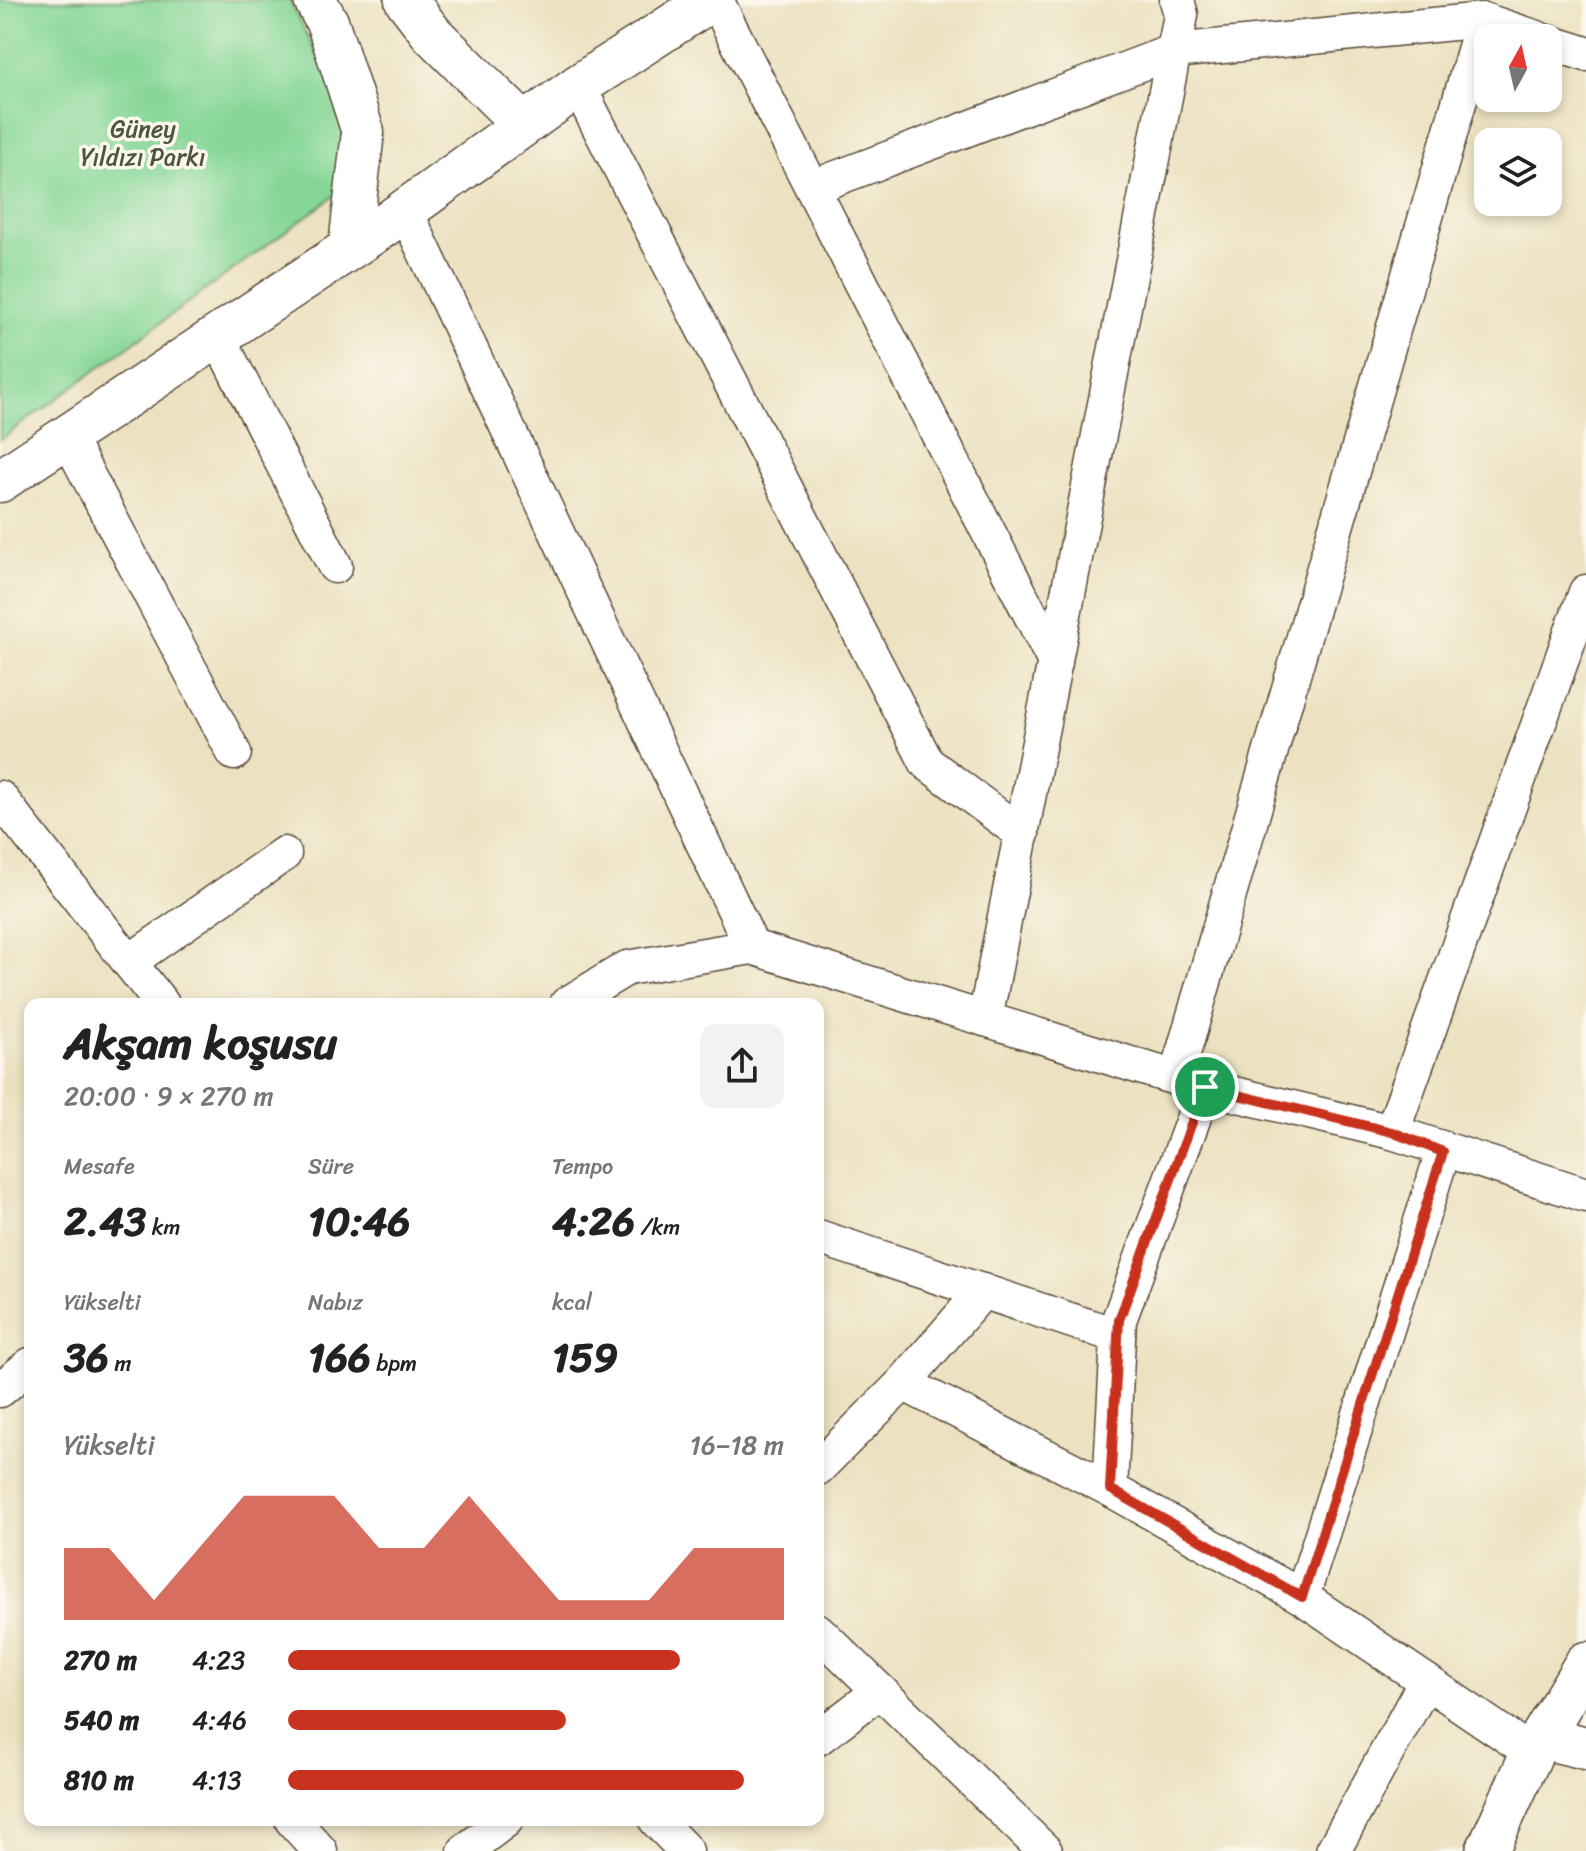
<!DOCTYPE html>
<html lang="tr">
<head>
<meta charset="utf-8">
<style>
  body { margin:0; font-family:Sriracha,sans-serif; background:#f2f2f2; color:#222; height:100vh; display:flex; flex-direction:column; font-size:30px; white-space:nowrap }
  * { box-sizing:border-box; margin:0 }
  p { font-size:26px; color:#767676 }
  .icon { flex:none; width:44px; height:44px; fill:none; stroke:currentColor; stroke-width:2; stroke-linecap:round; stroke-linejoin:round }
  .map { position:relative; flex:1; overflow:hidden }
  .sheet { position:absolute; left:24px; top:998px; width:800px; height:828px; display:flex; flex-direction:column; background:#fff; border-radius:16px; box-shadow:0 4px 12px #0003 }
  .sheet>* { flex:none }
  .needle { width:52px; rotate:8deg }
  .tools { position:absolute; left:1474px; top:24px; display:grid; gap:16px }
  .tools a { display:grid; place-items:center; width:88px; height:88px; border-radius:16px; background:#fff; box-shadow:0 4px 12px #0003; font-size:40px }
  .pin { position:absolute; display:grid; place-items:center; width:68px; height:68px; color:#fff; margin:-34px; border:4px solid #fff; border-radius:50%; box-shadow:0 2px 8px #0007 }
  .round { display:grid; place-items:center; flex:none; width:84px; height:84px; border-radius:16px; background:#f2f2f2 }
  .summary { display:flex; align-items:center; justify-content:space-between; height:136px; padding:0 40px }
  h1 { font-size:44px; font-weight:700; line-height:60px }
  .metrics { display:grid; grid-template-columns:repeat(3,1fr); gap:12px; height:136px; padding:8px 40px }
  .metrics div { display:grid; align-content:center }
  .metrics b { font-size:40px; font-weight:700 }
  .metrics small { font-size:22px; font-weight:400 }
  .metrics p { font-size:22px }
  .chart { height:224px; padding:16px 40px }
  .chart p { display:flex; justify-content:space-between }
  .chart svg { width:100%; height:144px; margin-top:8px; fill:#c8321e; opacity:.7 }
  ul { padding:0 40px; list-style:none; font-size:26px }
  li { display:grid; grid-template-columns:128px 96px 1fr; align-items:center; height:60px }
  li i { height:20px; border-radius:10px; background:#c8321e }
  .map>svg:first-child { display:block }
  .park { fill:#86d797; stroke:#60805a; stroke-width:2 }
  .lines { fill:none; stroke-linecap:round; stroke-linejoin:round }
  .minor-casing { stroke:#564636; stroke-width:37 }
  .major-casing { stroke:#564636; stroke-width:45 }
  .minor { stroke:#fff; stroke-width:34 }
  .major { stroke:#fff; stroke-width:42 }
  .route-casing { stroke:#fff; stroke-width:16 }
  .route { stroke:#c8321e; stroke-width:10 }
  .labels { text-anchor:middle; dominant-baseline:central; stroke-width:7; stroke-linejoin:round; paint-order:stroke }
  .park-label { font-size:24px; fill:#4e553c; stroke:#fbf7ec }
</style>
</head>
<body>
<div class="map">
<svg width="1586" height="1851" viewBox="0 0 1586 1851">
  <rect width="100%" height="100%" fill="#fbf7ec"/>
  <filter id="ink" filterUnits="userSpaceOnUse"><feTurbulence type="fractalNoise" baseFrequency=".0125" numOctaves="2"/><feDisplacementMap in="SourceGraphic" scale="16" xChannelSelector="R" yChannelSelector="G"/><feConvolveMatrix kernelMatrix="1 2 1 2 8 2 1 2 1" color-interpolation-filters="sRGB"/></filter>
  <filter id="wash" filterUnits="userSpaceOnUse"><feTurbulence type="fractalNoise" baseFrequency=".006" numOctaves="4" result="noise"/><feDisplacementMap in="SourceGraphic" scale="32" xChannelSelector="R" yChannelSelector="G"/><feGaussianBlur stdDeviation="1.8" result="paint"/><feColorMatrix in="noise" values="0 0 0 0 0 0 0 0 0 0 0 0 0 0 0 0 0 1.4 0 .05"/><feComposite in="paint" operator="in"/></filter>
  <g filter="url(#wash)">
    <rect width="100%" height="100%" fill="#ece2c1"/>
    <path class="park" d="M0,0H289L347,113L341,191L0,440Z"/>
  </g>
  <g filter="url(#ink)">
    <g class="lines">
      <g class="minor-casing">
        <g id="minor">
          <path d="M716,0L1055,662"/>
          <path d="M1548,42L1586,54"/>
          <path d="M578,86L927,763L1022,834"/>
          <path d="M813,187L1174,51L1483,20L1537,38"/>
          <path d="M404,208L752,947"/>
          <path d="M217,335L335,566"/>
          <path d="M67,436L234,753"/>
          <path d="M0,798L162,1004"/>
          <path d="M129,962L284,854"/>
          <path d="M567,1004L627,968L752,947L1205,1087L1392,1132L1586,1195"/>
          <path d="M985,1019L1181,15L1177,0"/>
          <path d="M1176,1078L1483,20"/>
          <path d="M1392,1132L1586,592"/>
          <path d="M818,1237L1118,1336"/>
          <path d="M903,1383L1110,1489L1302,1597L1532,1753"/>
          <path d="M0,1390L30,1365"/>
          <path d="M818,1468L903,1383L983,1291"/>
          <path d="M1110,1489L1119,1320L1205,1087"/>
          <path d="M1302,1597L1443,1152"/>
          <path d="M818,1631L1045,1851"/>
          <path d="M818,1738L880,1691"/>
          <path d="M292,1820L320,1851"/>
          <path d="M656,1820L686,1851"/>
          <path d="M465,1851L506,1820"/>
          <path d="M1333,1851L1426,1681"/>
        </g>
      </g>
      <g class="major-casing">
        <g id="major">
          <path d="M315,0L328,24L363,132L350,246"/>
          <path d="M406,0L432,34L523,124"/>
          <path d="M0,481L382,227L578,86L711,0"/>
          <path d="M1544,1738L1586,1748"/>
          <path d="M1487,1851L1532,1753L1586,1663"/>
        </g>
      </g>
      <use href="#minor" class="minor"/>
      <use href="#major" class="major"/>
    </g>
  </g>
  <g class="lines" filter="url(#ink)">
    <g class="route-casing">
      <path id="route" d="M1205,1087L1392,1132L1443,1152L1302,1597L1110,1489L1119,1320Z"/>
    </g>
    <use href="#route" class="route"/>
  </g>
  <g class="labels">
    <g class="park-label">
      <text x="143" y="129">Güney<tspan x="143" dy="28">Yıldızı Parkı</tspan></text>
    </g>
  </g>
</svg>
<div class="tools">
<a><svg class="needle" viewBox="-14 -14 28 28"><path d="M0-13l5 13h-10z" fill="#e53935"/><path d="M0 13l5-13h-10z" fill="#767676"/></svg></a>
<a><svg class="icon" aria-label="layers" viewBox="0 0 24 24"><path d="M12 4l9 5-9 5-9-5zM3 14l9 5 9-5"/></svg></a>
</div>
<div class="pin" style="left:1205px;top:1087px;background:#1e9e55"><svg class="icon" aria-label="arrive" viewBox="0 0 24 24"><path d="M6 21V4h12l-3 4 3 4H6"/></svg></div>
<section class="sheet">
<div class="summary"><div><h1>Akşam koşusu</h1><p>20:00 · 9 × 270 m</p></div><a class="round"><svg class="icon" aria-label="share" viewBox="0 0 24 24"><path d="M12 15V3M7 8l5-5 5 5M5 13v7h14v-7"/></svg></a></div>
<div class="metrics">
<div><p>Mesafe</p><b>2.43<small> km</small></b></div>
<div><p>Süre</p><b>10:46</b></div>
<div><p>Tempo</p><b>4:26<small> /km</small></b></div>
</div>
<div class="metrics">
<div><p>Yükselti</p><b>36<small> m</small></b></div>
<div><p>Nabız</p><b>166<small> bpm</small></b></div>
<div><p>kcal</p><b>159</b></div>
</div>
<div class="chart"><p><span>Yükselti</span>16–18 m</p>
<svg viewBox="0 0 160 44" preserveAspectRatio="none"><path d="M0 44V22L10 22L20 38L30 22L40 6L50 6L60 6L70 22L80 22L90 6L100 22L110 38L120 38L130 38L140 22L150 22L160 22V44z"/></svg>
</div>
<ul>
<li><b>270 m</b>4:23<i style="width:79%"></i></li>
<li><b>540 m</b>4:46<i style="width:56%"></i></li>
<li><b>810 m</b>4:13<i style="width:92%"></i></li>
</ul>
</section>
</div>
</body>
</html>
